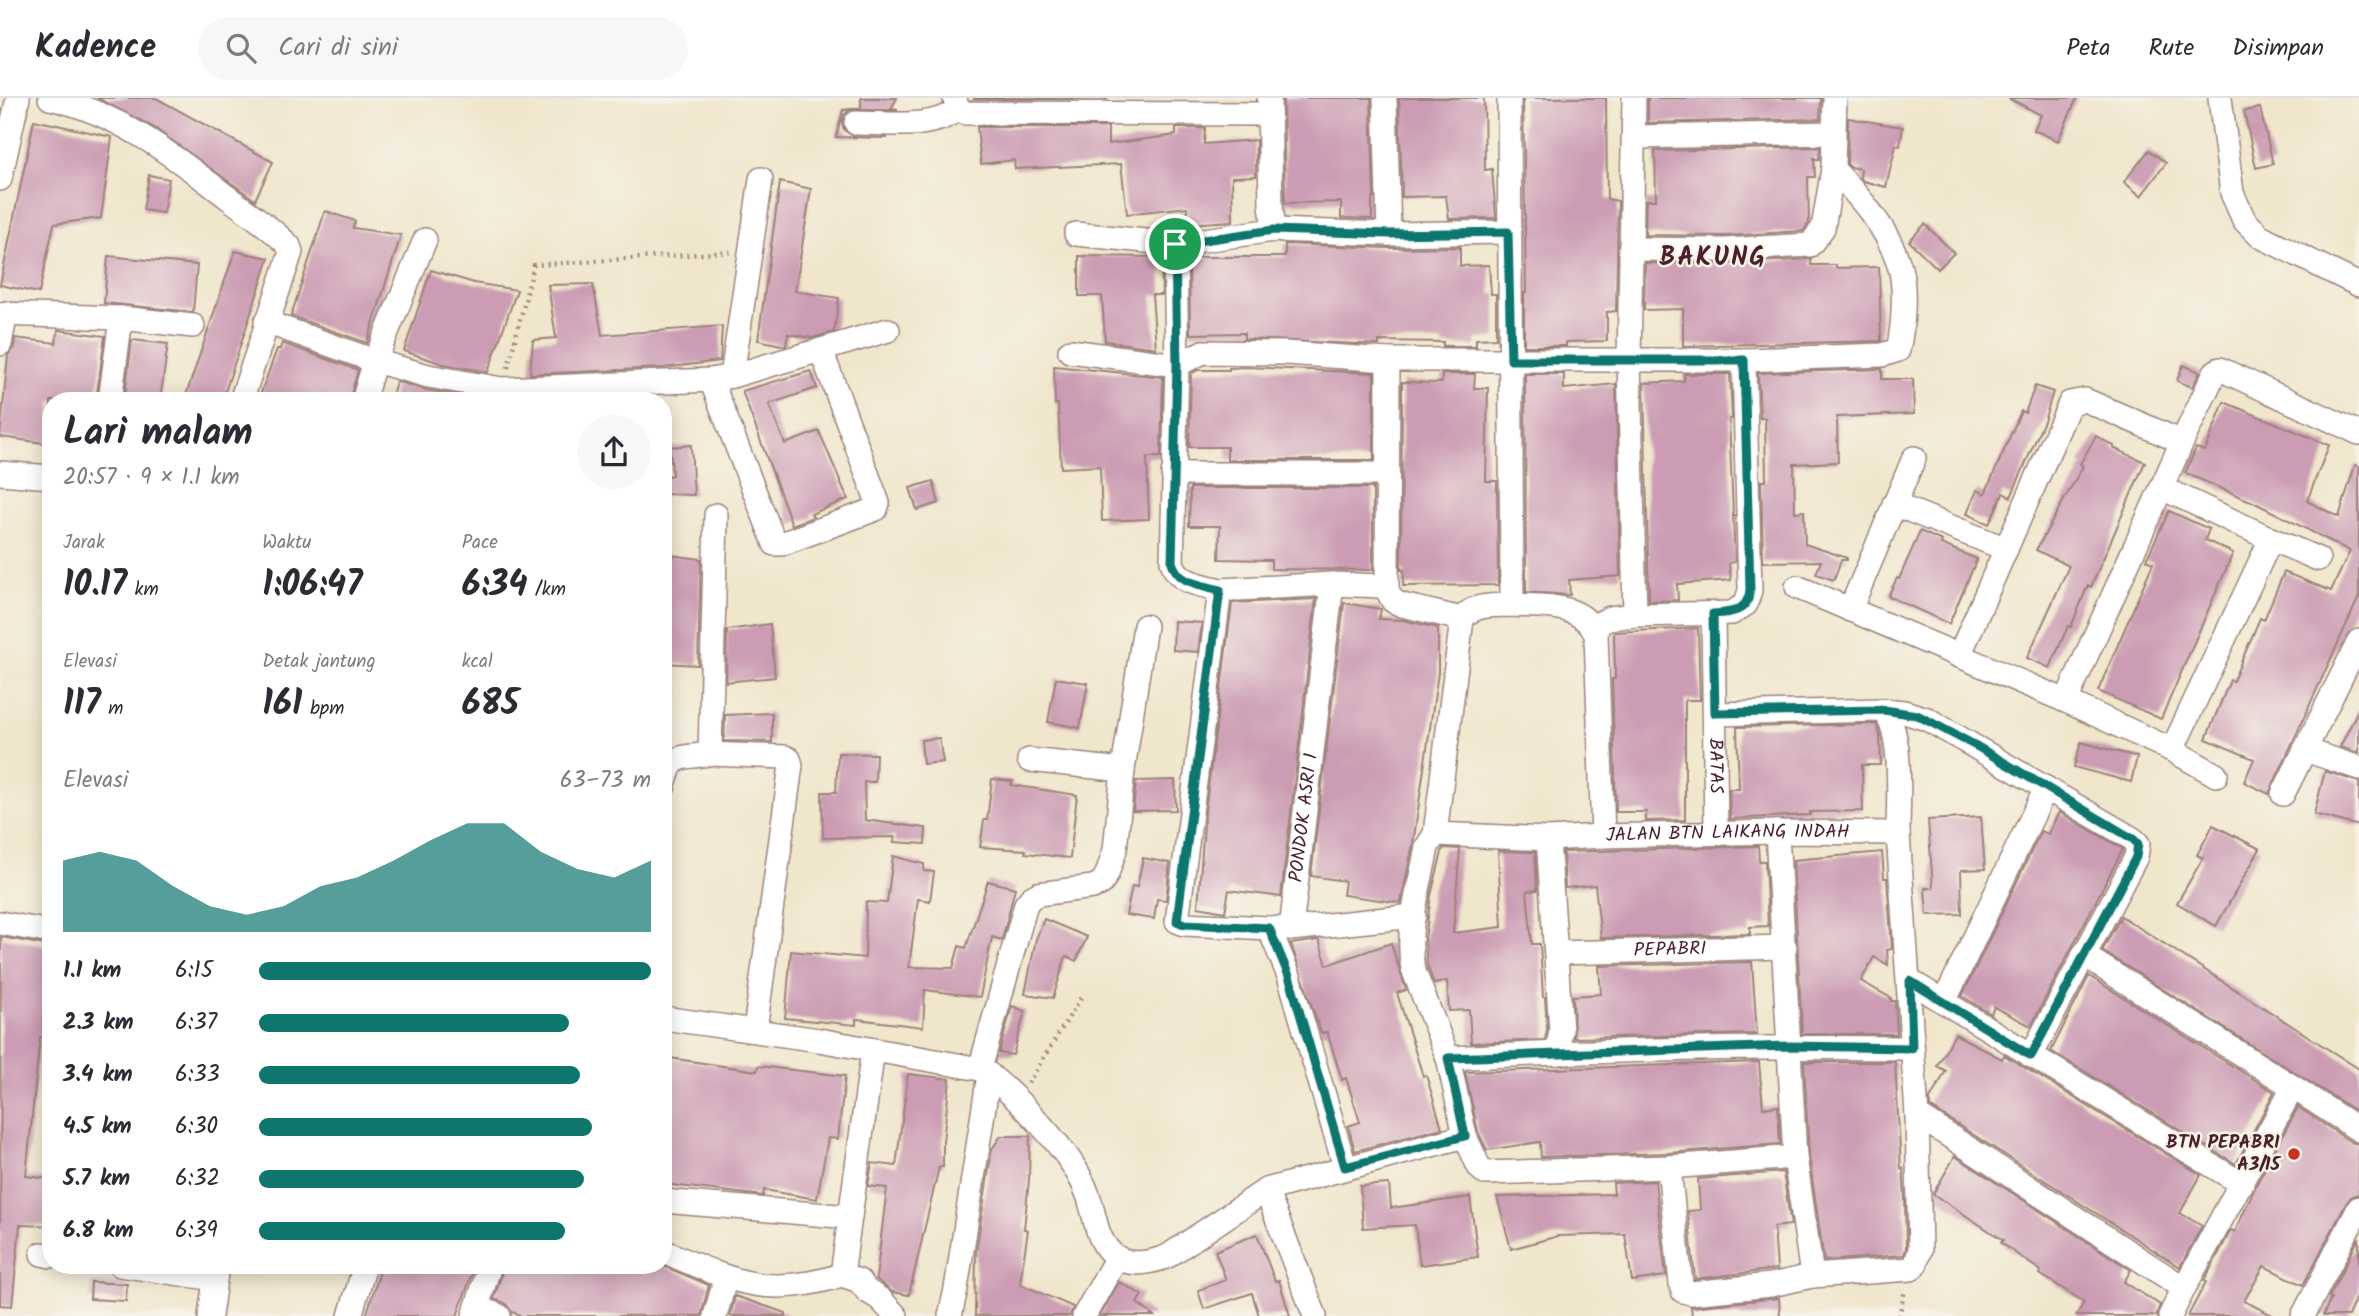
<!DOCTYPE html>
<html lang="id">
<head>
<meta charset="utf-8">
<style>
  body { margin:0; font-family:Kalam,sans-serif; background:#f7f7f7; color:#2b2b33; height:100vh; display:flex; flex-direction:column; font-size:26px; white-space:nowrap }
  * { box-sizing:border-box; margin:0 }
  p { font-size:23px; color:#7c7c81 }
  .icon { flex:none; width:38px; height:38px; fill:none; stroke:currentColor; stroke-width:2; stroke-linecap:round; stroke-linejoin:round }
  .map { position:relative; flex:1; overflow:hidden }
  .side { position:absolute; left:42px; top:294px; width:630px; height:882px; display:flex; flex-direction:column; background:#fff; border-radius:28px; box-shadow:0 4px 18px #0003 }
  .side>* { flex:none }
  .pin { position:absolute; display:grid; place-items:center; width:60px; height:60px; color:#fff; margin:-30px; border:4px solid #fff; border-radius:50%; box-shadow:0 2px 7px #0007 }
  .round { display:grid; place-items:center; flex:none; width:74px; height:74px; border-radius:37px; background:#f7f7f7 }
  .summary { display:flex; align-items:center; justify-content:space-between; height:119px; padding:0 21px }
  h1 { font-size:38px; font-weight:600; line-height:52px }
  .metrics { display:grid; grid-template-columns:repeat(3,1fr); gap:10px; height:119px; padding:7px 21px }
  .metrics div { display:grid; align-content:center }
  .metrics b { font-size:35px; font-weight:600 }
  .metrics small { font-size:19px; font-weight:400 }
  .metrics p { font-size:19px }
  .chart { height:196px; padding:14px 21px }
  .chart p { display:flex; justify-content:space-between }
  .chart svg { width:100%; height:126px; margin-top:7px; fill:#0f766e; opacity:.7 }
  ul { padding:0 21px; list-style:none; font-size:23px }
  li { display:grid; grid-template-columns:112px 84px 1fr; align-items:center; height:52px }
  li i { height:18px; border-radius:9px; background:#0f766e }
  header { display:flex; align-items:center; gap:42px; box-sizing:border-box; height:98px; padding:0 35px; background:#fff; border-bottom:2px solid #e1e1e2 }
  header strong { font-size:33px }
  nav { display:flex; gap:38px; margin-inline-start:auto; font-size:24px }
  .search { width:490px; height:63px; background:#f7f7f7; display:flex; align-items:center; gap:18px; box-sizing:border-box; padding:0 24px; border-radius:38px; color:#7c7c81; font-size:26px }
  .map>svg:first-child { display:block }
  .building { fill:#cb9cb3 }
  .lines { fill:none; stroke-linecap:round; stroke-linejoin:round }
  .minor-casing { stroke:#9d827c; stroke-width:26 }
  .path { stroke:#9d827c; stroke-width:4.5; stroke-dasharray:2 5; stroke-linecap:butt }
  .minor { stroke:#fff; stroke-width:23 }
  .route-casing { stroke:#fff; stroke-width:14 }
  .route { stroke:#0f766e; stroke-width:9 }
  .poi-dot { fill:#c8321e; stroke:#f7f3e8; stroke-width:2.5 }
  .labels { text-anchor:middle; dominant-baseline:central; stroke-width:5; stroke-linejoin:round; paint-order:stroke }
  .street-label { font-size:19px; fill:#4a1f2b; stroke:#f7f3e8 }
  .poi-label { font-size:19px; font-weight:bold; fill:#4a1f2b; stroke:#f7f3e8; text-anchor:end }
  .district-label { font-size:26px; font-weight:bold; letter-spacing:2px; fill:#4a1f2b; stroke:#f7f3e8 }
</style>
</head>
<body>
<header>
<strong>Kadence</strong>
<div class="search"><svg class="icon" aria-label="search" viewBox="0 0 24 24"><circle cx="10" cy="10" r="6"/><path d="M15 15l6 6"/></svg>Cari di sini</div>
<nav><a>Peta</a><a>Rute</a><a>Disimpan</a></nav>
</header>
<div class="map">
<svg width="2359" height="1218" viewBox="0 0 2359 1218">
  <rect width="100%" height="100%" fill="#f7f3e8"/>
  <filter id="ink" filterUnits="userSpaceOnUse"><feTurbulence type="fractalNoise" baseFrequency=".0143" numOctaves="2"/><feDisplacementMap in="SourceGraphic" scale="14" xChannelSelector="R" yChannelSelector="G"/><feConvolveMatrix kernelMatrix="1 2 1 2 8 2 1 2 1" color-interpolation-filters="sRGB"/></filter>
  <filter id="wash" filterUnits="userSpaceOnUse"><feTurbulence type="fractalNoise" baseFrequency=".00686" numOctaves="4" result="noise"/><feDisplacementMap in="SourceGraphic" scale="28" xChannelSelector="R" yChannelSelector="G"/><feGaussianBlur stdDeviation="1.57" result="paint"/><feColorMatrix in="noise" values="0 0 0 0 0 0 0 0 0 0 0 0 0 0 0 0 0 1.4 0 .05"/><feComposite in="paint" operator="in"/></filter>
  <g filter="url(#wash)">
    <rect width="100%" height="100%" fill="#f0e6cc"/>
    <g id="blocks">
      <g class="building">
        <path d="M97,0H156L273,64L255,102L153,29Z"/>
        <path d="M861,0H897L891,11L898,12H850L844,17L842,24L844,32L855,39L888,40L836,39L843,12L861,10Z"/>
        <rect x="974" y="0" width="133" height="1"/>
        <path d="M1283,0H1371L1374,100H1372V121L1341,120V104L1285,105Z"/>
        <path d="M1399,0H1484L1485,72L1492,71L1496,120L1449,121L1446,98L1402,99Z"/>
        <path d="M1523,0H1606L1607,101L1618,103L1616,213L1607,214V243L1566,244V248H1524V195H1526Z"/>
        <path d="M1648,0H1821L1820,21L1648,25Z"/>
        <path d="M2008,0H2077L2058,43L2034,32L2041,17Z"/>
        <path d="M2260,10L2273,66L2256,70L2244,13Z"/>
        <path d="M1848,20L1903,29L1900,48L1896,47L1886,89L1863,83L1860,79L1861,71L1850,69L1847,66Z"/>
        <path d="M34,22L112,39L101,120L54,126L39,195L0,187Z"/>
        <path d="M977,29H1108V46L1176,37V30H1205L1204,46L1256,42V78L1232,79L1233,123L1188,126L1187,109L1127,116L1121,66L1015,71L1014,62L981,66Z"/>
        <path d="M1820,49L1819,62L1814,60L1815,79H1808L1809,125L1803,133L1725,138L1645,137L1646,102H1656L1655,53Z"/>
        <path d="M2149,52L2166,65L2141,98L2124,84Z"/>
        <path d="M149,77L169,81L163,115L143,112Z"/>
        <path d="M780,84L811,91L795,193L839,200L834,234L812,240L788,236L786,248L758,242Z"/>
        <path d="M325,113L355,123L353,130L401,137L367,245L291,218Z"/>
        <path d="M1925,126L1954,155L1938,171L1909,143Z"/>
        <path d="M1285,146L1389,150L1460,149V168L1489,167L1491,196H1496V240L1476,241V248H1443V244L1379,243V247L1244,241V235L1190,236L1189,159H1285Z"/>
        <path d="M235,153L269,160L222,303H184Z"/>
        <path d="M108,158L197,167L193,214L104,205Z"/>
        <path d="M1079,158L1161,159L1162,197H1152L1156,250L1105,243L1102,198H1079Z"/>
        <path d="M1811,161V167H1836V170L1879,169L1881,243L1683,248V211L1644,212L1645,165L1726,166Z"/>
        <path d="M431,172L474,185L517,192L488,274L443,266L404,253Z"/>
        <path d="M593,186L602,237L722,228L720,263L663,270L530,276L533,242L556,240L548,187Z"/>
        <path d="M58,232L105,238L96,303H51V346L0,339L8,257L14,249L15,240L56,245Z"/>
        <path d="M132,242L168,246L160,303H124Z"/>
        <path d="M282,245L358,272L349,303H258L277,251H280Z"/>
        <path d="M2183,267L2200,274L2192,289L2177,283Z"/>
        <path d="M1054,268L1163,279L1161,359H1147L1149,421L1102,423L1100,368L1061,370L1058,306H1055Z"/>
        <path d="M1246,269L1374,275V362H1227V349H1189L1191,276L1198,272H1229V270Z"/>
        <path d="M1882,271V281H1913L1914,316L1837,319L1838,364L1794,366L1795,414L1804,413L1805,446L1847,460V462H1841L1834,482L1816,476L1821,463L1763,464L1761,383H1766L1765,320H1760L1758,275Z"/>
        <path d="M811,273L817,290L769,306L785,346L819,333L848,401L811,416L813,419L792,427L742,293Z"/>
        <path d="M1442,276H1475L1474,290H1488L1486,383H1497L1498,487L1403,488L1404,472H1401L1402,284L1442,285Z"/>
        <path d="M1525,276H1564V291L1616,286L1620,478L1569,482L1570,497L1526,494Z"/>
        <path d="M1684,276H1730L1732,321H1729L1735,464L1729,465L1731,482L1677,486L1678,502L1649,503L1644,285L1684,283Z"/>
        <path d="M396,283L426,292L467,299V303H391Z"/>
        <path d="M2035,288L2053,294L2044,323L2011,399L2003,395L1989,426L1967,416L1977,392L1985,396L2021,313L2025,315Z"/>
        <path d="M2224,304L2329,347L2307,403L2339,419L2355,367L2359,368V499L2269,696L2244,684L2254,661L2206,641L2230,582L2233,583L2260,520L2264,522L2284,474L2331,493L2350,453L2253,404L2185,375L2196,350L2205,353Z"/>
        <path d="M2096,338L2114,348L2113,350L2145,364L2091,489L2088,487L2071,529L2068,528L2050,570L2027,560L2069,468L2036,452L2083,368L2080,366Z"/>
        <path d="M691,347L694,397L663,396V379L672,377L670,349Z"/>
        <path d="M933,383L939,405L917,412L910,390Z"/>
        <path d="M1190,390H1373V472L1271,471V462L1219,461L1220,428H1189Z"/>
        <path d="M2169,413L2209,431L2205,442L2233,455L2161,621L2098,593L2153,465L2146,462Z"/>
        <path d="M1920,433L1942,443L1941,446L1977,461L1949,526L1888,498L1897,480L1899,481Z"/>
        <path d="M663,456L701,461L698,567L663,565Z"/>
        <path d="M1316,501L1281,799L1229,792L1225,814L1198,809L1205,713L1232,505Z"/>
        <path d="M1344,505L1381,511L1379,521L1403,522L1438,530V575L1413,746L1401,805L1343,797L1345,783L1311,778Z"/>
        <path d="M1174,523L1202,525L1198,554L1173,552Z"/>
        <path d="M770,526L775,579L726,584L727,532Z"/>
        <path d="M1698,530L1700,602H1685V722L1646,723V714H1616L1612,581H1615L1614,534Z"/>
        <path d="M1056,580L1088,585L1080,630L1048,624Z"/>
        <path d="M2359,610V655L2340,649Z"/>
        <path d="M772,615V644L724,643L725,617Z"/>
        <path d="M1876,626L1880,638L1881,667H1862L1863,713L1810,714V717L1730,721L1729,691H1739L1737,629Z"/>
        <path d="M939,640L943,664L923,666L921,642Z"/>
        <path d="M2081,644L2137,659L2131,684L2074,669Z"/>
        <path d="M838,655L876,656L875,684H864L865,722L926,730L925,746L894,744L895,739L823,740L822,694H836Z"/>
        <path d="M2325,673L2359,684V728L2314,716Z"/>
        <path d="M992,681L1013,683L1011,687L1077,697L1070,760L1025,755L1026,752L980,749L984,722H987Z"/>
        <path d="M1175,682L1176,712L1133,713L1136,683Z"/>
        <path d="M2059,714L2123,751L2031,928L1994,909L1991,916L1962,898L2041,733L2048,736Z"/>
        <path d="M1981,719L1985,771L1961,772L1962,816L1927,817L1925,790H1933L1928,722Z"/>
        <path d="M2213,727L2260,751L2216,828L2177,805L2203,760L2197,757Z"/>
        <path d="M1758,748L1759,763H1765L1768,828L1750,829V836L1601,840L1595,787L1565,790L1563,754Z"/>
        <path d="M1443,750L1460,751L1453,835L1502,829L1498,753L1535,754L1537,792L1527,793L1532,846H1540L1543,899H1545L1547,931L1545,942L1471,945L1469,912L1449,913L1447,883L1434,886L1427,867L1425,841L1431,797Z"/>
        <path d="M1882,754L1884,780H1887L1892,851L1887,852L1888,867L1874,859L1861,883L1891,900V903H1895L1897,936H1802L1793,762Z"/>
        <path d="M893,758L924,766V773L934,774L930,803L918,801L909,869L953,870L959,848L966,850L988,783L1015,790L1002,842L992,839L980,899L925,892L923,929L856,921V927L785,920L791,853L865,860L866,804L887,805Z"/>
        <path d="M1143,760L1170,765L1166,802L1157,801L1154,821L1126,817L1132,788L1137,789Z"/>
        <path d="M2121,818L2359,971V1015L2102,853Z"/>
        <path d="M1044,821L1087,839L1076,863L1066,858L1053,900L1025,896L1036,841Z"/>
        <path d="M1,839L51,848V941L40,939L26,1078L51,1081V1128L20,1127L12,1208L0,1207Z"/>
        <path d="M1319,842L1327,867L1391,845L1406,892L1397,895L1423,978L1426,977L1442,1030L1355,1053L1348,1028L1360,1024L1346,980L1342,982L1327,934L1321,935L1291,846Z"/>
        <path d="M1752,864L1757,936L1574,940L1573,898L1601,896L1599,868Z"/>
        <path d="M2089,878L2274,994L2236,1066L2051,953Z"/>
        <path d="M1012,908L1025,913L1013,957L999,955Z"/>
        <path d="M1955,936L2002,961L2004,957L2201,1077L2180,1115L2202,1128L2180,1169L1930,1009V1001L1946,973L1937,968Z"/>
        <path d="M663,959L757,973L758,968L845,978L838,1041L828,1040L817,1101L764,1092L763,1098L663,1086Z"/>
        <path d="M1759,964L1763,1010L1778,1008L1780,1046L1668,1055L1541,1059L1540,1044L1487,1052L1478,1034L1465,974Z"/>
        <path d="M1804,964H1895L1901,1071L1903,1070L1905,1099L1906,1150L1904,1157L1824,1163L1809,1058Z"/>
        <path d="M908,976L950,981L943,1043V1069H939L909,1197L892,1194L876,1181L887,1090L868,1088L872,1065L896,1068Z"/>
        <path d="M2298,1009L2351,1044L2359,1046V1096L2352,1098L2347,1104L2303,1187L2264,1168L2244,1203L2274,1218H2188L2206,1184L2204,1183L2231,1132L2235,1134L2256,1087Z"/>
        <path d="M1001,1038H1030L1029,1082L1024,1131L1028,1132L1020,1186L1073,1209L1070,1218H975L976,1154L992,1051Z"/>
        <path d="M1955,1058L2131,1172L2124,1184L2160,1207L2156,1218H2076L2084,1204L2040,1176L2041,1173L2001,1145L2003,1142L1933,1096Z"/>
        <path d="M1783,1074L1791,1127L1774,1129L1777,1171L1695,1181L1688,1113L1700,1112L1698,1081Z"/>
        <path d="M1655,1083L1666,1178L1632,1183L1625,1136L1558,1138L1511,1151L1497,1099L1614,1096L1613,1085Z"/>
        <path d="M1389,1086L1391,1110L1470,1099L1478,1159L1420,1167L1415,1127L1363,1130L1360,1088Z"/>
        <path d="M1257,1136L1275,1183L1279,1182L1290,1218H1259L1252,1195L1204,1211L1198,1192L1226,1182L1215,1153Z"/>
        <path d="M2359,1140V1192L2348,1218H2323L2331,1200L2329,1199Z"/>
        <path d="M382,1167H475L457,1218H366Z"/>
        <path d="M504,1167H661L709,1187L701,1218H522L512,1214L505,1205L494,1201Z"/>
        <path d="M91,1184L127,1186L126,1203L90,1201Z"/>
        <path d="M1119,1184L1142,1197L1137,1205L1154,1218H1100Z"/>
        <path d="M735,1198L786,1215V1218H730Z"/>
        <path d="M1779,1200L1780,1218H1692L1691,1209Z"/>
      </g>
    </g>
  </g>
  <g filter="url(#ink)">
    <use href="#blocks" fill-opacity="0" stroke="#9d827c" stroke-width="2"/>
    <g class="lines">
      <g class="minor-casing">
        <g id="minor">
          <path d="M50,0C120,15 175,59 230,101C250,116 272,130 289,148L291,154L241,303"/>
          <path d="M955,0L957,12L966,15L1269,16"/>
          <path d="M1385,0L1389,136"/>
          <path id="s1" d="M1509,0L1512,507C1543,509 1581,504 1596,536L1603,738L1777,734L1898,735L1917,1017L2184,1190L2170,1218"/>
          <path d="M2220,0L2232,95L2244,122L2260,138L2359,187"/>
          <path d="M1269,2L1271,107L1274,132"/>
          <path d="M856,25C888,25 931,32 957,12"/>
          <path d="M1634,39L1833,35"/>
          <path d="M0,81L18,0"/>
          <path d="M1076,136L1175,146L1274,132L1389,136L1508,134"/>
          <path d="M1175,146L1177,267L1172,464C1178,486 1200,486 1220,492L1177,823L1184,826L1291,831L1414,818"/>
          <path d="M1630,151L1725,152L1810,147L1823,130L1833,71"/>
          <path d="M0,216L121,220L110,303"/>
          <path d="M121,220L193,228"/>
          <path d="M266,224L375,263L428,278L502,291L711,282L732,278L821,252L878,405L876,411L781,446H775L711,282"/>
          <path d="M0,246L6,215"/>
          <path d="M821,252L888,232"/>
          <path d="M1070,253L1177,267L1203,254L1285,255L1388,262H1744L1882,257L1898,252C1903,231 1906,191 1900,170C1890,133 1859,98 1833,71L1835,0"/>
          <path d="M732,278L761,81"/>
          <path d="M363,303L375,263L425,142"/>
          <path d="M0,375L51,379"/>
          <path d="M1173,376H1387"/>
          <path d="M2162,390L2271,441L2172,652"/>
          <path d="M1894,406L2006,451"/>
          <path d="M2271,441L2318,461"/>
          <path d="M1797,489L2066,603L2172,652L2216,677"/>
          <path d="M1220,492L1332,486L1381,488L1387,492L1388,262"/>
          <path d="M1387,492L1393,503L1402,507L1462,521"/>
          <path d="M1850,512L1914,360"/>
          <path id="s2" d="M1713,516L1716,735"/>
          <path d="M1635,517L1732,515L1746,506L1750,492L1744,262"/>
          <path d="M1596,536L1598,526L1610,520L1635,517L1629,261L1634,0"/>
          <path d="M1959,558L2070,305L2085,302L2182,344L2215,274L2220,271L2359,335"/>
          <path d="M2066,603L2182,344"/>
          <path d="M1883,612L1904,614L1927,621L2133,741L2138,746L2136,759L2031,958"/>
          <path d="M1715,616L1883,612C1904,632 1898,706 1898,735"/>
          <path d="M2305,652L2359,670"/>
          <path d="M710,656L785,659L789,661L791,667L755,932"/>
          <path d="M1029,662L1123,672"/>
          <path d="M663,690C673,654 676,661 710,656L716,417"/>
          <path d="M2283,696L2359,543"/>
          <path d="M1777,734L1795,1059"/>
          <path d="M1435,736L1548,741L1603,738"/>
          <path d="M1548,741L1561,932L1557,955"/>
          <path d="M0,825L51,834"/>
          <path d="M1269,830L1289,878L1345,1069"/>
          <path id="s3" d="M1291,831L1332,486"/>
          <path id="s4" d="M1556,855L1785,849"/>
          <path d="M2083,857L2293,989"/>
          <path d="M1910,883L2242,1086"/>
          <path d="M1944,904L2046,690"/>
          <path d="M663,920L819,942L980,971C1007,987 1060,1045 1076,1072C1081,1080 1085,1089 1088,1097C1096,1118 1095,1144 1116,1159C1131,1169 1154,1164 1168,1158L1266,1092L1465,1038L1448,960L1413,871C1405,832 1420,788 1427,749L1435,736L1462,521C1473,505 1495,508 1512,507"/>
          <path d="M873,952L842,1177L859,1183L867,1193L880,1201L896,1218"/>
          <path d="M1448,960C1602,952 1757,948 1912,950"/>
          <path d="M980,971L1026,806L1031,800L1038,796L1093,789L1102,785L1107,776L1115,752L1123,672L1145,528"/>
          <path d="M1465,1038L1479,1069L1485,1075L1669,1069L1681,1186L1683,1193L1691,1195L1771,1187L1812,1178L1911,1171L1916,1165L1920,1152L1917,1017"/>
          <path d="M1669,1069L1795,1059L1812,1178"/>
          <path d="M1266,1092L1315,1218"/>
          <path d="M663,1103L850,1119"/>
          <path d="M663,1153C733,1183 765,1201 842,1177"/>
          <path d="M42,1156L51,1158"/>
          <path d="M120,1167L215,1181"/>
          <path d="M2184,1190L2293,989L2359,1032"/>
          <path d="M477,1209L499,1218"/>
          <path d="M210,1218L217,1167"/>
          <path d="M350,1218L365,1167"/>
          <path d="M474,1218L490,1167"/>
          <path d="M715,1218L726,1179"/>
          <path d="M950,1218L956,1191L989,976"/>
          <path d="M1084,1218L1117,1159"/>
          <path d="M2303,1218L2359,1110"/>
        </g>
      </g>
      <g class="path">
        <path d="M508,270L534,167L731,154"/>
        <path d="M1028,985L1082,898"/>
        <path d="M1899,1218L1905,1192"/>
      </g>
      <use href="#minor" class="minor"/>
    </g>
  </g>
  <g class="lines" filter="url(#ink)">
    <g class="route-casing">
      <path id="route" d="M1274,132L1389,136L1508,134L1511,262H1744L1750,492C1748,514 1731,515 1713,516L1715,615L1884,612L1917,617L1978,649L2133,741L2138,746L2136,759L2031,958L1910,883L1912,950L1789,948L1448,960L1465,1038L1345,1069L1289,878L1269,830L1184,826L1177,823L1220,492C1200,486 1178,486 1172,464L1177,267L1175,146Z"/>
    </g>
    <use href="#route" class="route"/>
  </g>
  <circle class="poi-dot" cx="2294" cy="1056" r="7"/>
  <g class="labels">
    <g class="street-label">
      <text stroke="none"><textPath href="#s2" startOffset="152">BATAS</textPath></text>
      <text stroke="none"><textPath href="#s3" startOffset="112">PONDOK ASRI 1</textPath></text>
      <text stroke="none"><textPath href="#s1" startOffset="928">JALAN BTN LAIKANG INDAH</textPath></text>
      <text stroke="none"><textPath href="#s4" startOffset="114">PEPABRI</textPath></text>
    </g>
    <g class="poi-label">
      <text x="2280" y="1045">BTN PEPABRI<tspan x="2280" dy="22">A3/15</tspan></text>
    </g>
    <g class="district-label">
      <text x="1713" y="160">BAKUNG</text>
    </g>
  </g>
</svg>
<div class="pin" style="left:1175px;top:146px;background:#1e9e55"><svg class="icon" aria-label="arrive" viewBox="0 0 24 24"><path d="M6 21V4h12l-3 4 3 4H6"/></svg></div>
<section class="side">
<div class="summary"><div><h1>Lari malam</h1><p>20:57 · 9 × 1.1 km</p></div><a class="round"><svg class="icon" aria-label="share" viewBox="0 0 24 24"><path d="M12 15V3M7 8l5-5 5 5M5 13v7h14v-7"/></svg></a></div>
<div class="metrics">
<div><p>Jarak</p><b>10.17<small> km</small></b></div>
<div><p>Waktu</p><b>1:06:47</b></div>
<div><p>Pace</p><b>6:34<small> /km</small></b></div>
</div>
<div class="metrics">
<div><p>Elevasi</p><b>117<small> m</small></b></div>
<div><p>Detak jantung</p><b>161<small> bpm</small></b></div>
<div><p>kcal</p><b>685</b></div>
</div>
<div class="chart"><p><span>Elevasi</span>63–73 m</p>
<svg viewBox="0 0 160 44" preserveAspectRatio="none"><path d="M0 44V19L10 16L20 19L30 28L40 35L50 38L60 35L70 28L80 25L90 19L100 12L110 6L120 6L130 16L140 22L150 25L160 19V44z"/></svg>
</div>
<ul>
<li><b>1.1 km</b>6:15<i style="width:100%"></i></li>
<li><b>2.3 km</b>6:37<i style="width:79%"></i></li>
<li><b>3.4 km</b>6:33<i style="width:82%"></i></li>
<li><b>4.5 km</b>6:30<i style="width:85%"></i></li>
<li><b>5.7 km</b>6:32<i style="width:83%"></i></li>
<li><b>6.8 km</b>6:39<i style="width:78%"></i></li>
</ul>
</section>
</div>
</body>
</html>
